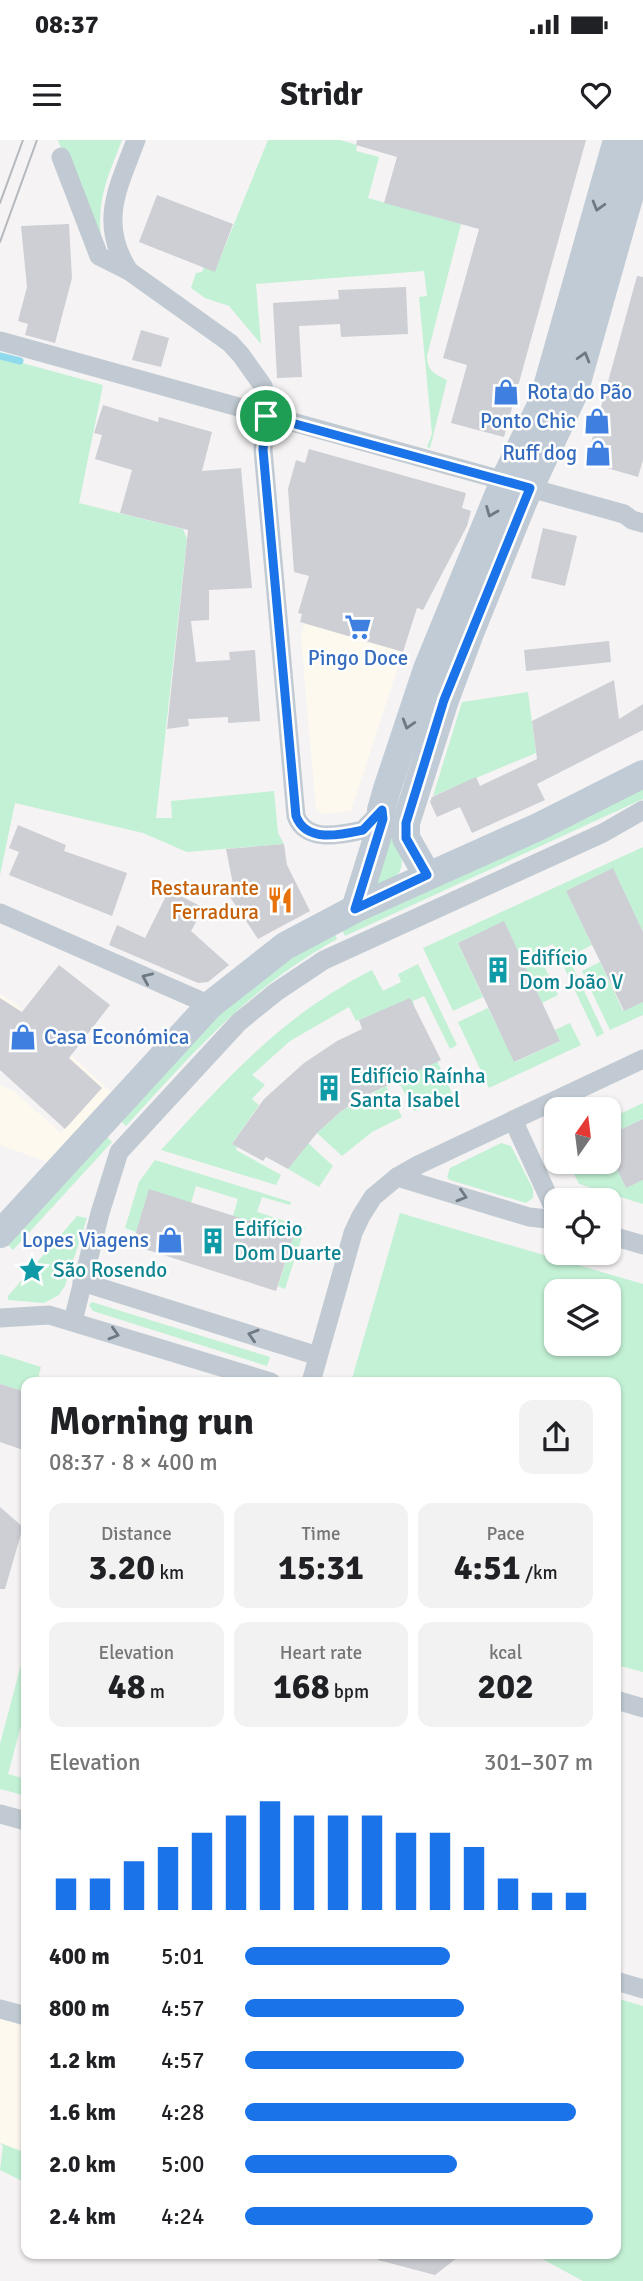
<!DOCTYPE html>
<html lang="en">
<head>
<meta charset="utf-8">
<style>
  body { margin:0; font-family:Signika,sans-serif; background:#f2f2f2; color:#202124; height:100vh; display:flex; flex-direction:column; font-size:26px; white-space:nowrap }
  * { box-sizing:border-box; margin:0 }
  p { font-size:23px; color:#757577 }
  .icon { flex:none; width:38px; height:38px; fill:none; stroke:currentColor; stroke-width:2; stroke-linecap:round; stroke-linejoin:round }
  .map { position:relative; flex:1; overflow:hidden }
  .drawer { position:absolute; left:21px; top:1237px; width:600px; height:882px; display:flex; flex-direction:column; background:#fff; border-radius:14px; box-shadow:0 2px 5px #0004 }
  .drawer>* { flex:none }
  .needle { width:46px; rotate:14deg }
  .controls { position:absolute; left:544px; top:957px; display:grid; gap:14px }
  .controls a { display:grid; place-items:center; width:77px; height:77px; border-radius:14px; background:#fff; box-shadow:0 2px 5px #0004; font-size:35px }
  .pin { position:absolute; display:grid; place-items:center; width:60px; height:60px; color:#fff; margin:-30px; border:4px solid #fff; border-radius:50%; box-shadow:0 2px 7px #0007 }
  .round { display:grid; place-items:center; flex:none; width:74px; height:74px; border-radius:14px; background:#f2f2f2 }
  .head { display:flex; align-items:center; justify-content:space-between; height:119px; padding:0 28px }
  h1 { font-size:38px; font-weight:800; line-height:52px }
  .metrics { display:grid; grid-template-columns:repeat(3,1fr); gap:10px; height:119px; padding:7px 28px }
  .metrics div { display:grid; align-content:center; border-radius:14px; background:#f2f2f2; text-align:center }
  .metrics b { font-size:35px; font-weight:800 }
  .metrics small { font-size:19px; font-weight:400 }
  .metrics p { font-size:19px }
  .chart { height:196px; padding:14px 28px }
  .chart p { display:flex; justify-content:space-between }
  .chart svg { width:100%; height:126px; margin-top:7px; stroke:#1a73e8; stroke-width:6 }
  ul { padding:0 28px; list-style:none; font-size:23px }
  li { display:grid; grid-template-columns:112px 84px 1fr; align-items:center; height:52px }
  li i { height:18px; border-radius:9px; background:#1a73e8 }
  .status { display:flex; justify-content:space-between; align-items:center; height:49px; padding:0 35px; background:#fff; direction:ltr }
  .status svg { height:19px; fill:currentColor }
  header { display:flex; justify-content:space-between; align-items:center; height:91px; padding:0 28px; background:#fff; font-size:32px; font-weight:800 }
  .map>svg:first-child { display:block }
  .commercial { fill:#fdf9ef }
  .green { fill:#c3f1d5; fill-rule:evenodd }
  .lines { fill:none; stroke-linecap:round; stroke-linejoin:round }
  .stream { stroke:#90daee; stroke-width:7 }
  .building { fill:#cdcfd5 }
  .street { stroke:#c1cad2; stroke-width:19 }
  .secondary { stroke:#c1cbd6; stroke-width:28 }
  .tram { stroke:#b5b8bd; stroke-width:2 }
  .oneway { stroke:#6e7984 }
  .oneway2 { stroke:#6e7983 }
  .route-casing { stroke:#fff; stroke-width:14 }
  .route { stroke:#1a73e8; stroke-width:9 }
  .labels { text-anchor:middle; dominant-baseline:central; stroke-width:5; stroke-linejoin:round; paint-order:stroke }
  .shop-label { font-size:21px; fill:#366cbe; stroke:#fff; text-anchor:end }
  .food-label { font-size:21px; fill:#c56008; stroke:#fff; text-anchor:end }
  .culture-label { font-size:21px; fill:#0d838f; stroke:#fff; text-anchor:start }
</style>
</head>
<body>
<div class="status"><b>08:37</b><svg viewBox="0 0 49 12"><path d="M0 12V9h3v3zM5 12V6h3v6zM10 12V3h3v9zM15 12V0h3v12zM26 1h20v11H26zM47 4h2v5h-2z"/></svg></div>
<header><svg class="icon" aria-label="menu" viewBox="0 0 24 24"><path d="M4 6h16M4 12h16M4 18h16"/></svg>Stridr<svg class="icon" aria-label="heart" viewBox="0 0 24 24"><path d="M12 20l-8-8c-3-5 5-10 8-4 3-6 11-1 8 4z"/></svg></header>
<div class="map">
<svg width="643" height="2141" viewBox="0 0 643 2141">
  <rect width="100%" height="100%" fill="#f5f3f3"/>
  <g class="commercial">
    <path d="M309,309L466,353L462,368L467,386L423,470L417,469L351,671L322,674L316,670L301,498L304,484L300,482L302,475L298,473L309,436L294,432L288,349L296,320L305,323Z"/>
    <path d="M0,854L11,860L119,959L58,1026L0,1005V945L14,951L61,993L65,989L0,930Z"/>
    <path d="M0,1878L26,1885V2013L0,2003Z"/>
  </g>
  <g class="green">
    <path d="M58,0H122C105,44 95,63 103,112Z"/>
    <path d="M268,0H340L357,5L356,11L379,17L368,58L461,84L427,216C427,231 435,234 447,240L430,308L427,307L432,294L419,157L427,156L424,131L256,144L261,204L229,166L205,158L191,148L196,133L202,132L204,127L215,131Z"/>
    <path d="M0,217L103,245L79,363L183,389L187,399L156,678H172L171,661L274,651L278,693L284,704L187,712L143,693L15,663L0,735Z"/>
    <path d="M528,552L536,613L433,656L462,562Z"/>
    <path d="M643,648V659L345,796L341,788Z"/>
    <path d="M390,673C394,688 409,721 398,734C391,742 376,745 367,750Z"/>
    <path d="M643,707V792L613,729L566,751L592,805L568,817L604,893L597,897L553,804L537,811L558,855L542,863L504,782L458,803L483,857L453,871L423,808Z"/>
    <path d="M334,792L337,799C246,850 195,911 126,986L120,980L199,892L259,838Z"/>
    <path d="M600,822L623,871L643,862V875L610,890L582,831Z"/>
    <path d="M418,824L457,905L450,909L424,856L413,861L414,865L375,883L371,875L356,881L349,867L290,901L252,935L265,945L252,959L259,965L232,1004L237,1006L236,1010L281,1035L276,1045L161,1010C230,936 280,877 372,830L383,851L401,842L398,834Z"/>
    <path d="M488,868L515,922L560,901L555,890L570,883L581,905L489,948L458,882Z"/>
    <path d="M437,921L452,953L414,971L398,940Z"/>
    <path d="M386,946L402,977L372,992L342,1016L317,993L340,972Z"/>
    <path d="M643,963V979L609,995V979Z"/>
    <path d="M106,996L112,1002L13,1110L7,1104Z"/>
    <path d="M308,1003L333,1026L319,1047L288,1029Z"/>
    <path d="M501,1003L511,1006L533,1049V1058L526,1063L450,1040L447,1037L450,1028Z"/>
    <path d="M609,1012L626,1048L643,1040V1064L579,1044L568,1022H609Z"/>
    <path d="M155,1020L291,1062L290,1065L262,1057L257,1072L285,1081L281,1091L233,1076L238,1059L196,1046L191,1063L149,1050L136,1092L125,1088L139,1042Z"/>
    <path d="M400,1073L643,1144V1532L616,1525V1242H351ZM556,1152H609V1204H556Z"/>
    <path d="M77,1076L87,1078L65,1146L59,1155L44,1163L8,1160V1156Z"/>
    <path d="M293,1083L305,1087L285,1149L278,1146L294,1095L289,1093Z"/>
    <path d="M92,1162L270,1217L267,1226L93,1171L89,1165Z"/>
    <path d="M0,1214L41,1227L37,1242H26V1252L0,1244Z"/>
    <path d="M26,1506V1567L8,1634L26,1639V1656L0,1649V1604Z"/>
    <path d="M616,1858L643,1866V2141H583L533,2114H616Z"/>
    <path d="M0,2003L26,2013V2043L0,2030L3,2006Z"/>
  </g>
  <g class="lines">
    <path class="stream" d="M0,216L20,221"/>
  </g>
  <g class="building">
    <path d="M357,0H586L504,297L451,283L467,225L443,218L479,89L384,63L397,17L356,5Z"/>
    <path d="M157,55L233,84L215,132L139,102Z"/>
    <path d="M69,84L72,138L55,203L25,195L28,184L18,181L27,147L21,86Z"/>
    <path d="M637,136L643,137V320L638,337L586,322Z"/>
    <path d="M406,147L408,194L341,197L340,184L299,186L302,237L277,238L273,163L339,159L338,150Z"/>
    <path d="M141,190L169,198L161,227L132,220Z"/>
    <path d="M103,265L158,282L159,277L212,292L202,331L241,328L252,448L209,450V480L191,481L196,522L230,520L229,512L255,510L260,581L228,583V577L188,579L189,586L167,589L188,390L120,373L132,330L95,319L102,295L94,293Z"/>
    <path d="M309,309L466,353L462,368L471,371L467,386L423,470L417,468L403,512L300,482L302,474L298,473L309,436L294,432L288,349L296,320L305,323Z"/>
    <path d="M543,388L577,396L565,446L531,438Z"/>
    <path d="M609,501L611,522L526,531L524,510Z"/>
    <path d="M614,540L619,579L643,564V590L537,644L545,660L472,693L460,667L437,677L430,662L432,657L476,637L480,646L537,619L532,581Z"/>
    <path d="M18,685L66,705L64,711L127,733L112,776L9,735L19,712L9,708Z"/>
    <path d="M284,704L287,725L310,771L258,799L230,757L235,754L226,709Z"/>
    <path d="M613,728L643,792V862L624,871L566,751Z"/>
    <path d="M169,750L204,768L191,791L229,825L208,842L198,843L109,805L117,785L145,798Z"/>
    <path d="M504,781L560,901L514,922L458,803Z"/>
    <path d="M59,825L110,865L69,918L102,948L65,989L0,930V858L22,872Z"/>
    <path d="M410,858L441,920L365,956L340,972L317,993L288,1029L266,1017L263,1021L232,1004L264,959L304,923L337,901L362,889L359,880Z"/>
    <path d="M643,979V1040L626,1048L609,1012V995Z"/>
    <path d="M149,1049L294,1095L276,1151L132,1105Z"/>
    <path d="M0,1244L26,1252V1311L0,1302Z"/>
    <path d="M0,1367L23,1387L5,1449H0Z"/>
    <path d="M379,2114H462L435,2135L378,2120Z"/>
  </g>
  <g class="lines">
    <g class="street">
      <path d="M61,17L99,116L129,131L230,203L241,215L263,246L267,262L263,310L296,676C306,703 341,695 363,690L381,671"/>
      <path d="M129,131C98,83 118,48 136,0"/>
      <path d="M0,201L624,374L632,380L643,383"/>
      <path d="M0,773L210,865"/>
      <path d="M513,980L556,1073"/>
      <path d="M397,1037L529,1077L556,1080"/>
      <path d="M609,1095L643,1105"/>
      <path d="M82,1142L318,1216"/>
      <path d="M0,1178L49,1175L271,1242"/>
      <path d="M73,1181L100,1073L119,1012L239,882L276,852L324,820L603,693L643,670"/>
      <path d="M311,1242L353,1093L361,1076L373,1057L397,1037L418,1025L643,919"/>
      <path d="M616,1560L643,1568"/>
      <path d="M0,1674L26,1681"/>
      <path d="M616,1841L643,1849"/>
      <path d="M0,1869L26,1876"/>
    </g>
    <g class="secondary">
      <path d="M427,735L406,698V683L445,560L470,493L524,360L574,253L643,8"/>
      <path d="M355,769L383,679L381,670L387,649L427,529L504,341L543,261L617,0"/>
      <path d="M0,1094L210,865L285,806L355,769L540,686L643,634"/>
    </g>
    <g class="tram">
      <path d="M0,63L23,0"/>
      <path d="M0,102L37,0"/>
    </g>
  </g>
  <defs><path id="oneway-chevron" d="M-2-3.5L2.5 0L-2 3.5" fill="none" stroke-width="1.6" stroke-linecap="round" stroke-linejoin="round" transform="scale(1.75)"/></defs>
  <g class="oneway">
    <use href="#oneway-chevron" transform="translate(598 66) rotate(106)"/>
    <use href="#oneway-chevron" transform="translate(584 217) rotate(-74)"/>
    <use href="#oneway-chevron" transform="translate(491 372) rotate(112)"/>
    <use href="#oneway-chevron" transform="translate(408 584) rotate(107)"/>
  </g>
  <g class="oneway2">
    <use href="#oneway-chevron" transform="translate(147 838) rotate(-156)"/>
    <use href="#oneway-chevron" transform="translate(462 1056) rotate(17)"/>
    <use href="#oneway-chevron" transform="translate(114 1194) rotate(17)"/>
    <use href="#oneway-chevron" transform="translate(253 1195) rotate(-163)"/>
  </g>
  <g class="lines">
    <g class="route-casing">
      <path id="route" d="M266,276L530,348L444,560L406,683V698L427,735L355,769L383,679L382,670L363,690C340,695 306,703 296,676L263,310Z"/>
    </g>
    <use href="#route" class="route"/>
  </g>
  <defs>
    <g id="shop-bare" transform="scale(2.1)"><path d="M-5-2.5h2.3a2.7 3.5 0 0 1 5.4 0H5L5.5 6h-11ZM-1.5-2.5h3a1.5 2.3 0 0 0-3 0Z" fill="#3f7fe0" stroke="#fff" stroke-width="2.5" paint-order="stroke"/></g>
    <g id="supermarket-bare" transform="scale(2.1)"><path d="M-6-5.5h2.5l.6 2H6L4.5 2H-2.5L-4.4-4H-6ZM-1.5 3.2a1.3 1.3 0 1 0 .1 0ZM3 3.2a1.3 1.3 0 1 0 .1 0Z" fill="#3f7fe0" stroke="#fff" stroke-width="2.5" paint-order="stroke"/></g>
    <g id="restaurant-bare" transform="scale(2.1)"><path d="M-5-6h1v4h1v-4h1v4h1v-4h1v5L-1.5 .5V6h-2V.5L-5-1ZM5-6V6H3V1.5H1.5Q1.5-4 5-6Z" fill="#e8710a" stroke="#fff" stroke-width="2.5" paint-order="stroke"/></g>
    <g id="building-bare" transform="scale(2.1)"><path d="M-4-6H4V6H1V3H-1V6H-4ZM-2.5-4.3h1.7v1.8h-1.7ZM.8-4.3h1.7v1.8H.8ZM-2.5-1h1.7V.8h-1.7ZM.8-1h1.7V.8H.8Z" fill="#0f9aa8" stroke="#fff" stroke-width="2.5" paint-order="stroke"/></g>
    <g id="sight-bare" transform="scale(2.1)"><path d="M0-6L1.8-2.2L6-1.7L2.9 1.2L3.7 5.4L0 3.3L-3.7 5.4L-2.9 1.2L-6-1.7L-1.8-2.2Z" fill="#0f9aa8" stroke="#fff" stroke-width="2.5" paint-order="stroke"/></g>
  </defs>
  <g fill-rule="evenodd">
    <use href="#shop-bare" x="506" y="252"/>
    <use href="#shop-bare" x="597" y="281"/>
    <use href="#shop-bare" x="598" y="313"/>
    <use href="#supermarket-bare" x="358" y="487"/>
    <use href="#restaurant-bare" x="280" y="760"/>
    <use href="#building-bare" x="498" y="830"/>
    <use href="#shop-bare" x="23" y="897"/>
    <use href="#building-bare" x="329" y="948"/>
    <use href="#shop-bare" x="170" y="1100"/>
    <use href="#building-bare" x="213" y="1101"/>
    <use href="#sight-bare" x="32" y="1130"/>
  </g>
  <g class="labels">
    <g class="shop-label">
      <text x="527" y="252" text-anchor="start">Rota do Pão</text>
      <text x="576" y="281">Ponto Chic</text>
      <text x="577" y="313">Ruff dog</text>
      <text x="358" y="518" text-anchor="middle">Pingo Doce</text>
      <text x="44" y="897" text-anchor="start">Casa Económica</text>
      <text x="149" y="1100">Lopes Viagens</text>
    </g>
    <g class="food-label">
      <text x="259" y="748">Restaurante<tspan x="259" dy="24">Ferradura</tspan></text>
    </g>
    <g class="culture-label">
      <text x="519" y="818">Edifício<tspan x="519" dy="24">Dom João V</tspan></text>
      <text x="350" y="936">Edifício Raínha<tspan x="350" dy="24">Santa Isabel</tspan></text>
      <text x="234" y="1089">Edifício<tspan x="234" dy="24">Dom Duarte</tspan></text>
      <text x="53" y="1130">São Rosendo</text>
    </g>
  </g>
</svg>
<div class="controls">
<a><svg class="needle" viewBox="-14 -14 28 28"><path d="M0-13l5 13h-10z" fill="#e53935"/><path d="M0 13l5-13h-10z" fill="#757577"/></svg></a>
<a><svg class="icon" aria-label="locate" viewBox="0 0 24 24"><circle cx="12" cy="12" r="6"/><path d="M12 2v4M12 18v4M2 12h4M18 12h4"/></svg></a>
<a><svg class="icon" aria-label="layers" viewBox="0 0 24 24"><path d="M12 4l9 5-9 5-9-5zM3 14l9 5 9-5"/></svg></a>
</div>
<div class="pin" style="left:266px;top:276px;background:#1e9e55"><svg class="icon" aria-label="arrive" viewBox="0 0 24 24"><path d="M6 21V4h12l-3 4 3 4H6"/></svg></div>
<section class="drawer">
<div class="head"><div><h1>Morning run</h1><p>08:37 · 8 × 400 m</p></div><a class="round"><svg class="icon" aria-label="share" viewBox="0 0 24 24"><path d="M12 15V3M7 8l5-5 5 5M5 13v7h14v-7"/></svg></a></div>
<div class="metrics">
<div><p>Distance</p><b>3.20<small> km</small></b></div>
<div><p>Time</p><b>15:31</b></div>
<div><p>Pace</p><b>4:51<small> /km</small></b></div>
</div>
<div class="metrics">
<div><p>Elevation</p><b>48<small> m</small></b></div>
<div><p>Heart rate</p><b>168<small> bpm</small></b></div>
<div><p>kcal</p><b>202</b></div>
</div>
<div class="chart"><p><span>Elevation</span>301–307 m</p>
<svg viewBox="0 0 160 44" preserveAspectRatio="none"><path d="M5 44V33M15 44V33M25 44V27M35 44V22M45 44V17M55 44V11M65 44V6M75 44V11M85 44V11M95 44V11M105 44V17M115 44V17M125 44V22M135 44V33M145 44V38M155 44V38"/></svg>
</div>
<ul>
<li><b>400 m</b>5:01<i style="width:59%"></i></li>
<li><b>800 m</b>4:57<i style="width:63%"></i></li>
<li><b>1.2 km</b>4:57<i style="width:63%"></i></li>
<li><b>1.6 km</b>4:28<i style="width:95%"></i></li>
<li><b>2.0 km</b>5:00<i style="width:61%"></i></li>
<li><b>2.4 km</b>4:24<i style="width:100%"></i></li>
</ul>
</section>
</div>
</body>
</html>
